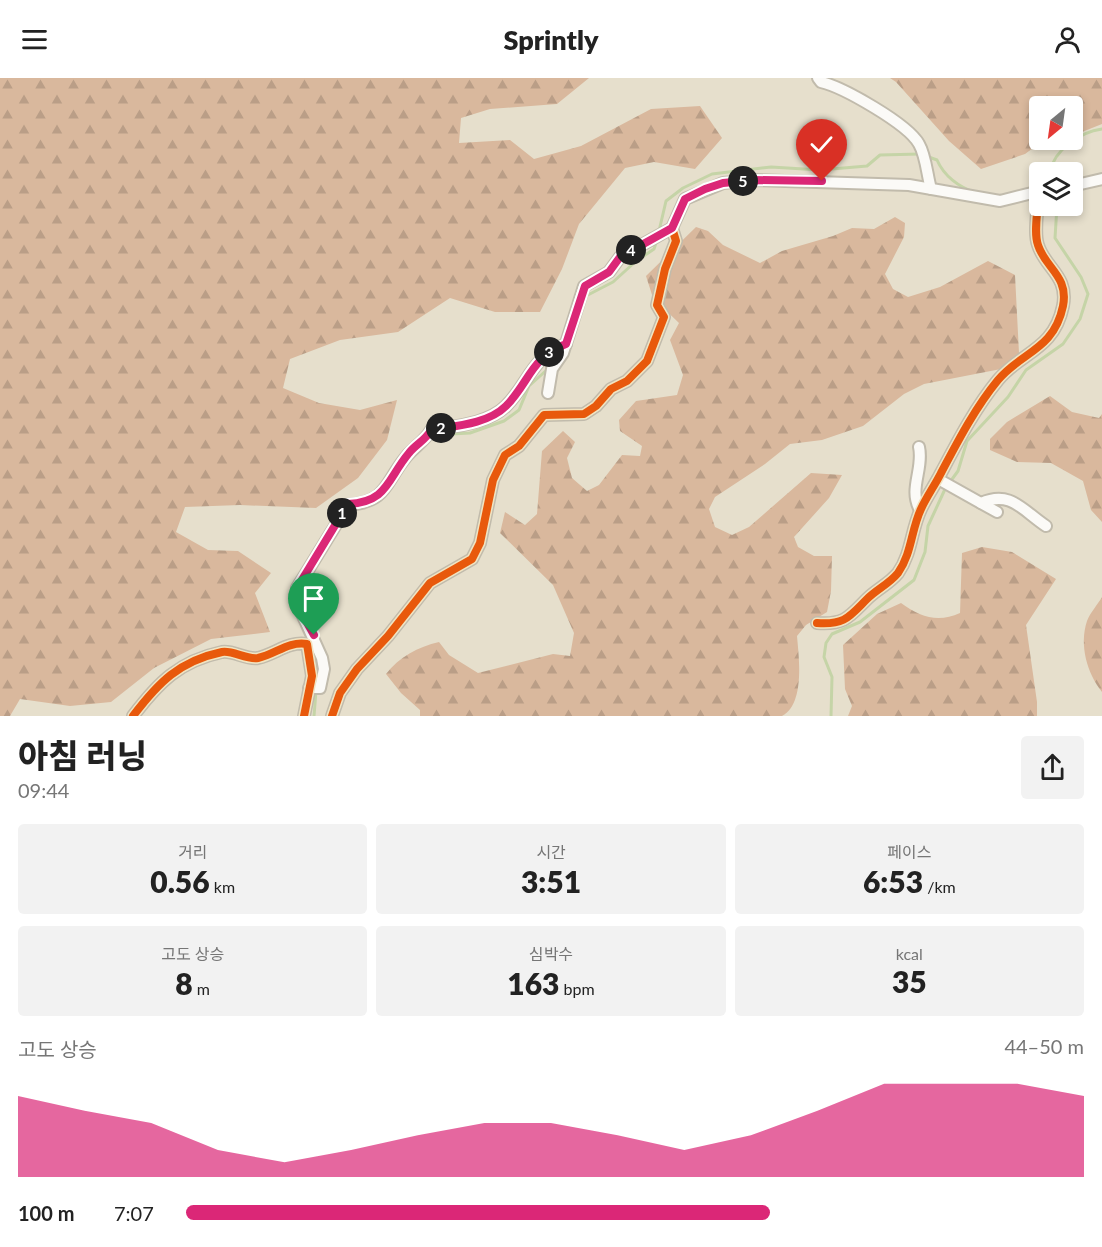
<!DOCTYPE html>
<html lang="ko">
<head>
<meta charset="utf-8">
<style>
  body { margin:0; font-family:Lato,"Noto Sans KR",sans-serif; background:#f2f2f2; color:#222; height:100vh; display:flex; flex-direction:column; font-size:22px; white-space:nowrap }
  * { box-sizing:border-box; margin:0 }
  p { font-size:20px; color:#767676 }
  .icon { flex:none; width:33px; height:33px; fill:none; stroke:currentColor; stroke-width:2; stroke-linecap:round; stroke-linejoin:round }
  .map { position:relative; height:638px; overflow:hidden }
  .details { display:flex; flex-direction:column; background:#fff; flex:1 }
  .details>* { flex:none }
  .needle { width:39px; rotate:209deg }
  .fabs { position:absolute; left:1029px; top:18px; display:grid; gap:12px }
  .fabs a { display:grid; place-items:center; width:54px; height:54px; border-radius:6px; background:#fff; box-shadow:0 3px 9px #0003; font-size:30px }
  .pin { position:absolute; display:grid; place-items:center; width:51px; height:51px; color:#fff; margin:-62px -26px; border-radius:50% 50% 50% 0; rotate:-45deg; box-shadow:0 0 6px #0007 }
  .pin .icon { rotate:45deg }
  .km { position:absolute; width:30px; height:30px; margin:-15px; border-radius:50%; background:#222; color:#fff; font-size:16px; line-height:30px; text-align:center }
  .round { display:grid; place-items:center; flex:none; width:63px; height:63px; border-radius:6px; background:#f2f2f2 }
  .summary { display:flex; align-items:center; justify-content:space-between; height:102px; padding:0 18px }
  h1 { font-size:33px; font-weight:800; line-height:45px }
  .figures { display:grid; grid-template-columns:repeat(3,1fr); gap:9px; height:102px; padding:6px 18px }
  .figures div { display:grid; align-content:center; border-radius:6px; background:#f2f2f2; text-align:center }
  .figures b { font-size:30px; font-weight:800 }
  .figures small { font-size:16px; font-weight:400 }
  .figures p { font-size:16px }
  .chart { height:168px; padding:12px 18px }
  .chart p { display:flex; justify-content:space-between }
  .chart svg { width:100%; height:108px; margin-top:6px; fill:#db2777; opacity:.7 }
  ul { padding:0 18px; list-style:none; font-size:20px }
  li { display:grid; grid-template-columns:96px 72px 1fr; align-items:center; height:45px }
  li i { height:15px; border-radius:8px; background:#db2777 }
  header { display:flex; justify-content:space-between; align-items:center; height:78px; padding:0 18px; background:#fff; font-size:27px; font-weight:800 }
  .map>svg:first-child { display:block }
  .forest { fill:url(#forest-firs) }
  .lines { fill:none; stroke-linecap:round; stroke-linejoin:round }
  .stream { stroke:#c5d4a7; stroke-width:3 }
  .street-casing { stroke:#c1bbac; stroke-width:14 }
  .street { stroke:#fbfaf7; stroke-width:10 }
  .cycleway-casing { stroke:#f1e4c1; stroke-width:11 }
  .cycleway { stroke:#e8590c; stroke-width:8 }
  .route-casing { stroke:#fff; stroke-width:12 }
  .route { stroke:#db2777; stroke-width:8 }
</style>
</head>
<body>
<header><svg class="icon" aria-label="menu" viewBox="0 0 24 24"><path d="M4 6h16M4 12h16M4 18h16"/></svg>Sprintly<svg class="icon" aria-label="person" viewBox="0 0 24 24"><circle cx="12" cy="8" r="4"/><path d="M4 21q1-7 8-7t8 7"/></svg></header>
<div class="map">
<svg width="1102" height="638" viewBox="0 0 1102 638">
  <defs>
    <pattern id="forest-firs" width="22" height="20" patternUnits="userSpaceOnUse" patternTransform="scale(1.5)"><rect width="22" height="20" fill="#d9b89d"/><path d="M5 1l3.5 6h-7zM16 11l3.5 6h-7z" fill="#ba9e87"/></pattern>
  </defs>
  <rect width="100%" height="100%" fill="#e6dfcc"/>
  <g class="forest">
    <path d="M0,0H589L557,26L490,31L461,40L459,65L510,62L534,81L581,68L651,31L700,28L722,60L695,91L654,84L625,90L579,146L562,191L540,234H495L450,220L398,254L340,262L290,281L283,310L319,325L360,332L397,322L387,362L358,400L316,430L240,427L185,429L176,454L208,472L238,473L271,495L255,515L270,554L211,561L154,590L111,624L70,628L20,621L10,638H0Z"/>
    <path d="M890,0H1102V46L1082,54L1073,52L1072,28H1040V62H1044L1025,76L981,91L949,63L896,4Z"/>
    <path d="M895,139L905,145L904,159L885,196L893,211L908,219L940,209L988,183L1015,197L1019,275L1001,291L924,306L904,316L863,348L822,362L790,366L765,386L715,419L709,431L715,449L732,457L749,449L811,395L842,397L829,420L794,459L798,469L814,478H832L831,513L827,534L806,547L797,558C799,580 805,626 782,638H420V632L401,615L386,596C399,579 418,569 439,564L449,577L478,595L553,576L570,578L574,555L553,507L500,455L505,434L525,447L537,436L542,373L563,353L575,364L567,380L572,400L587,413L599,407L622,377L640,378L642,368L620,353L619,342L636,323L677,317L683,297L670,262L679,245L653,220L646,198L696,149L708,153L723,167L760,185L782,173L833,158L852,150L874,151Z"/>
    <path d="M1050,318L1072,334L1099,340L1102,336V444L1091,432L1083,403L1051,385L1017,384L990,372V361L1007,344Z"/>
    <path d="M982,469L1012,474L1056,501L1026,547L1037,624V638H848L852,628L845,611L843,567L877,536L901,525C920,539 938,545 960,535L962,475Z"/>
    <path d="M1102,519V614C1087,595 1079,567 1087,543C1090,535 1098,526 1102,519Z"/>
  </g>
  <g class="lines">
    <g class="stream">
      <path d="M926,78L937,82C944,98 959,109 974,114"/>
      <path d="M1050,94C1054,72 1080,54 1102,51"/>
      <path d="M659,153L666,123L683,110L712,96L771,89L820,92L867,88L880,77L920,76"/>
      <path d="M584,219L613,204L635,184L654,171L657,162"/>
      <path d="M433,357L470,355L504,343L519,332L529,308L550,289"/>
      <path d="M950,404L958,393L967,363L1008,319L1026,292L1063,266L1080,241L1088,216L1081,199L1055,160L1057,128"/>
      <path d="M328,451L336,434L342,429"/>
      <path d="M294,506L304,489"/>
      <path d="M293,516L294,529"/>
      <path d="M314,638L316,613"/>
      <path d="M831,638L832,599L824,579L826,565L832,556L860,544L914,502L925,474L928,448L946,409"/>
    </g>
    <g class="street-casing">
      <g id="street">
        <path d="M818,0L821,4C843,9 908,46 919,66C926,78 927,97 931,111"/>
        <path d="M1072,108L1102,101"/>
        <path d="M548,315L552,291L563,275L584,208L609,194L620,179L672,150L685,121L723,105L754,102L909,107L1000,123L1040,113"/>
        <path d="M919,369C924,391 908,411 920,432"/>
        <path d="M938,401L997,434"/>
        <path d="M981,425C1011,412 1022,432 1046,448"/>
        <path d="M817,545C845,547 849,539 867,521C877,511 889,506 898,495C912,475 911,452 921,431C927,418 935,407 941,395C958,363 975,330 998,302C1021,274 1054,272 1063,228C1069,198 1045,190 1038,167C1033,153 1039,130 1038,113"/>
        <path d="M309,610H320L324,591L322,580L299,529L297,510L348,427C388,424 385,404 406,379C414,369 425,363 431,352C455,348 488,346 506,328C529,305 531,279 566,266"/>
        <path d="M133,638C158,605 179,583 222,574C233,572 246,582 258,580C276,576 288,563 307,566L312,598L304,638"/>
        <path d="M332,638L340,615L357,591L388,558L430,505L472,481L480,465L493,402L505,377L519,368L544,337L584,336L596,328L611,311L627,303L647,283L664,239L657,227L665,191L676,163L672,150"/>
      </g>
    </g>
    <use href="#street" class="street"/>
    <g class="cycleway-casing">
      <g id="cycleway">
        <path d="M817,545C845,547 849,539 867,521C877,511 889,506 898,495C912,475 911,452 921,431C927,418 935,407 941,395C958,363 975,330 998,302C1021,274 1054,272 1063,228C1069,198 1045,190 1038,167C1033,153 1039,130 1038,113"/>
        <path d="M133,638C158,605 179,583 222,574C233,572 246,582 258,580C276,576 288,563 307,566L312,598L304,638"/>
        <path d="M332,638L340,615L357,591L388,558L430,505L472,481L480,465L493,402L505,377L519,368L544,337L584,336L596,328L611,311L627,303L647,283L664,239L657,227L665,191L676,163L672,150"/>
      </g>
    </g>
    <use href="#cycleway" class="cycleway"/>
  </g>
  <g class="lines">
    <g class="route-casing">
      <path id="route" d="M314,557L299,530L297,510L348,426C388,424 387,401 409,375C416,366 426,362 431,352C455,348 488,346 506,328C529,305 531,279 566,266L585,208L609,194L620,179L672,150L685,121L705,111L723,105L754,102L822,103"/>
    </g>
    <use href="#route" class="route"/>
  </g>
</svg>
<div class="fabs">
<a><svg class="needle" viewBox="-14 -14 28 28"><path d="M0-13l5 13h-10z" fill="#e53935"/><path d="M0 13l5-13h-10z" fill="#767676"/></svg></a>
<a><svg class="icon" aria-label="layers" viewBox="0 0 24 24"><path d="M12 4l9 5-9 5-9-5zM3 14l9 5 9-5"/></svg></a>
</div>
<div class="pin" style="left:314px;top:557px;background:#1e9e55"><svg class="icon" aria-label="arrive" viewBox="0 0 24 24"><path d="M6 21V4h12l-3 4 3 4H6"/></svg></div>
<div class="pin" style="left:822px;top:103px;background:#d93025"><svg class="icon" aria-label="check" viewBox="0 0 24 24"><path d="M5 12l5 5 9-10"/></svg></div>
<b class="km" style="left:342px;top:435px">1</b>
<b class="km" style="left:441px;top:350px">2</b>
<b class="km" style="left:549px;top:274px">3</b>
<b class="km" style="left:631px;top:172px">4</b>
<b class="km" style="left:743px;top:103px">5</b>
</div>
<section class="details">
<div class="summary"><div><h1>아침 러닝</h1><p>09:44</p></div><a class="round"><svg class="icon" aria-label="share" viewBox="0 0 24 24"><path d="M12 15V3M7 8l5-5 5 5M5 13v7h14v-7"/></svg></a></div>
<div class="figures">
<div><p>거리</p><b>0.56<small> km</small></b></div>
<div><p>시간</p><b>3:51</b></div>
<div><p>페이스</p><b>6:53<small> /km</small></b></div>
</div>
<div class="figures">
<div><p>고도 상승</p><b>8<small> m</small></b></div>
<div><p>심박수</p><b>163<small> bpm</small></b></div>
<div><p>kcal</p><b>35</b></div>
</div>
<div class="chart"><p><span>고도 상승</span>44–50 m</p>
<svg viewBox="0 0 160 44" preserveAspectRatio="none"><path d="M0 44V11L10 17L20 22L30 33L40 38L50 33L60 27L70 22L80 22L90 27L100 33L110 27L120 17L130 6L140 6L150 6L160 11V44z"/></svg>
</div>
<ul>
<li><b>100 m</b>7:07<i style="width:65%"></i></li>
</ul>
</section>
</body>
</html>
